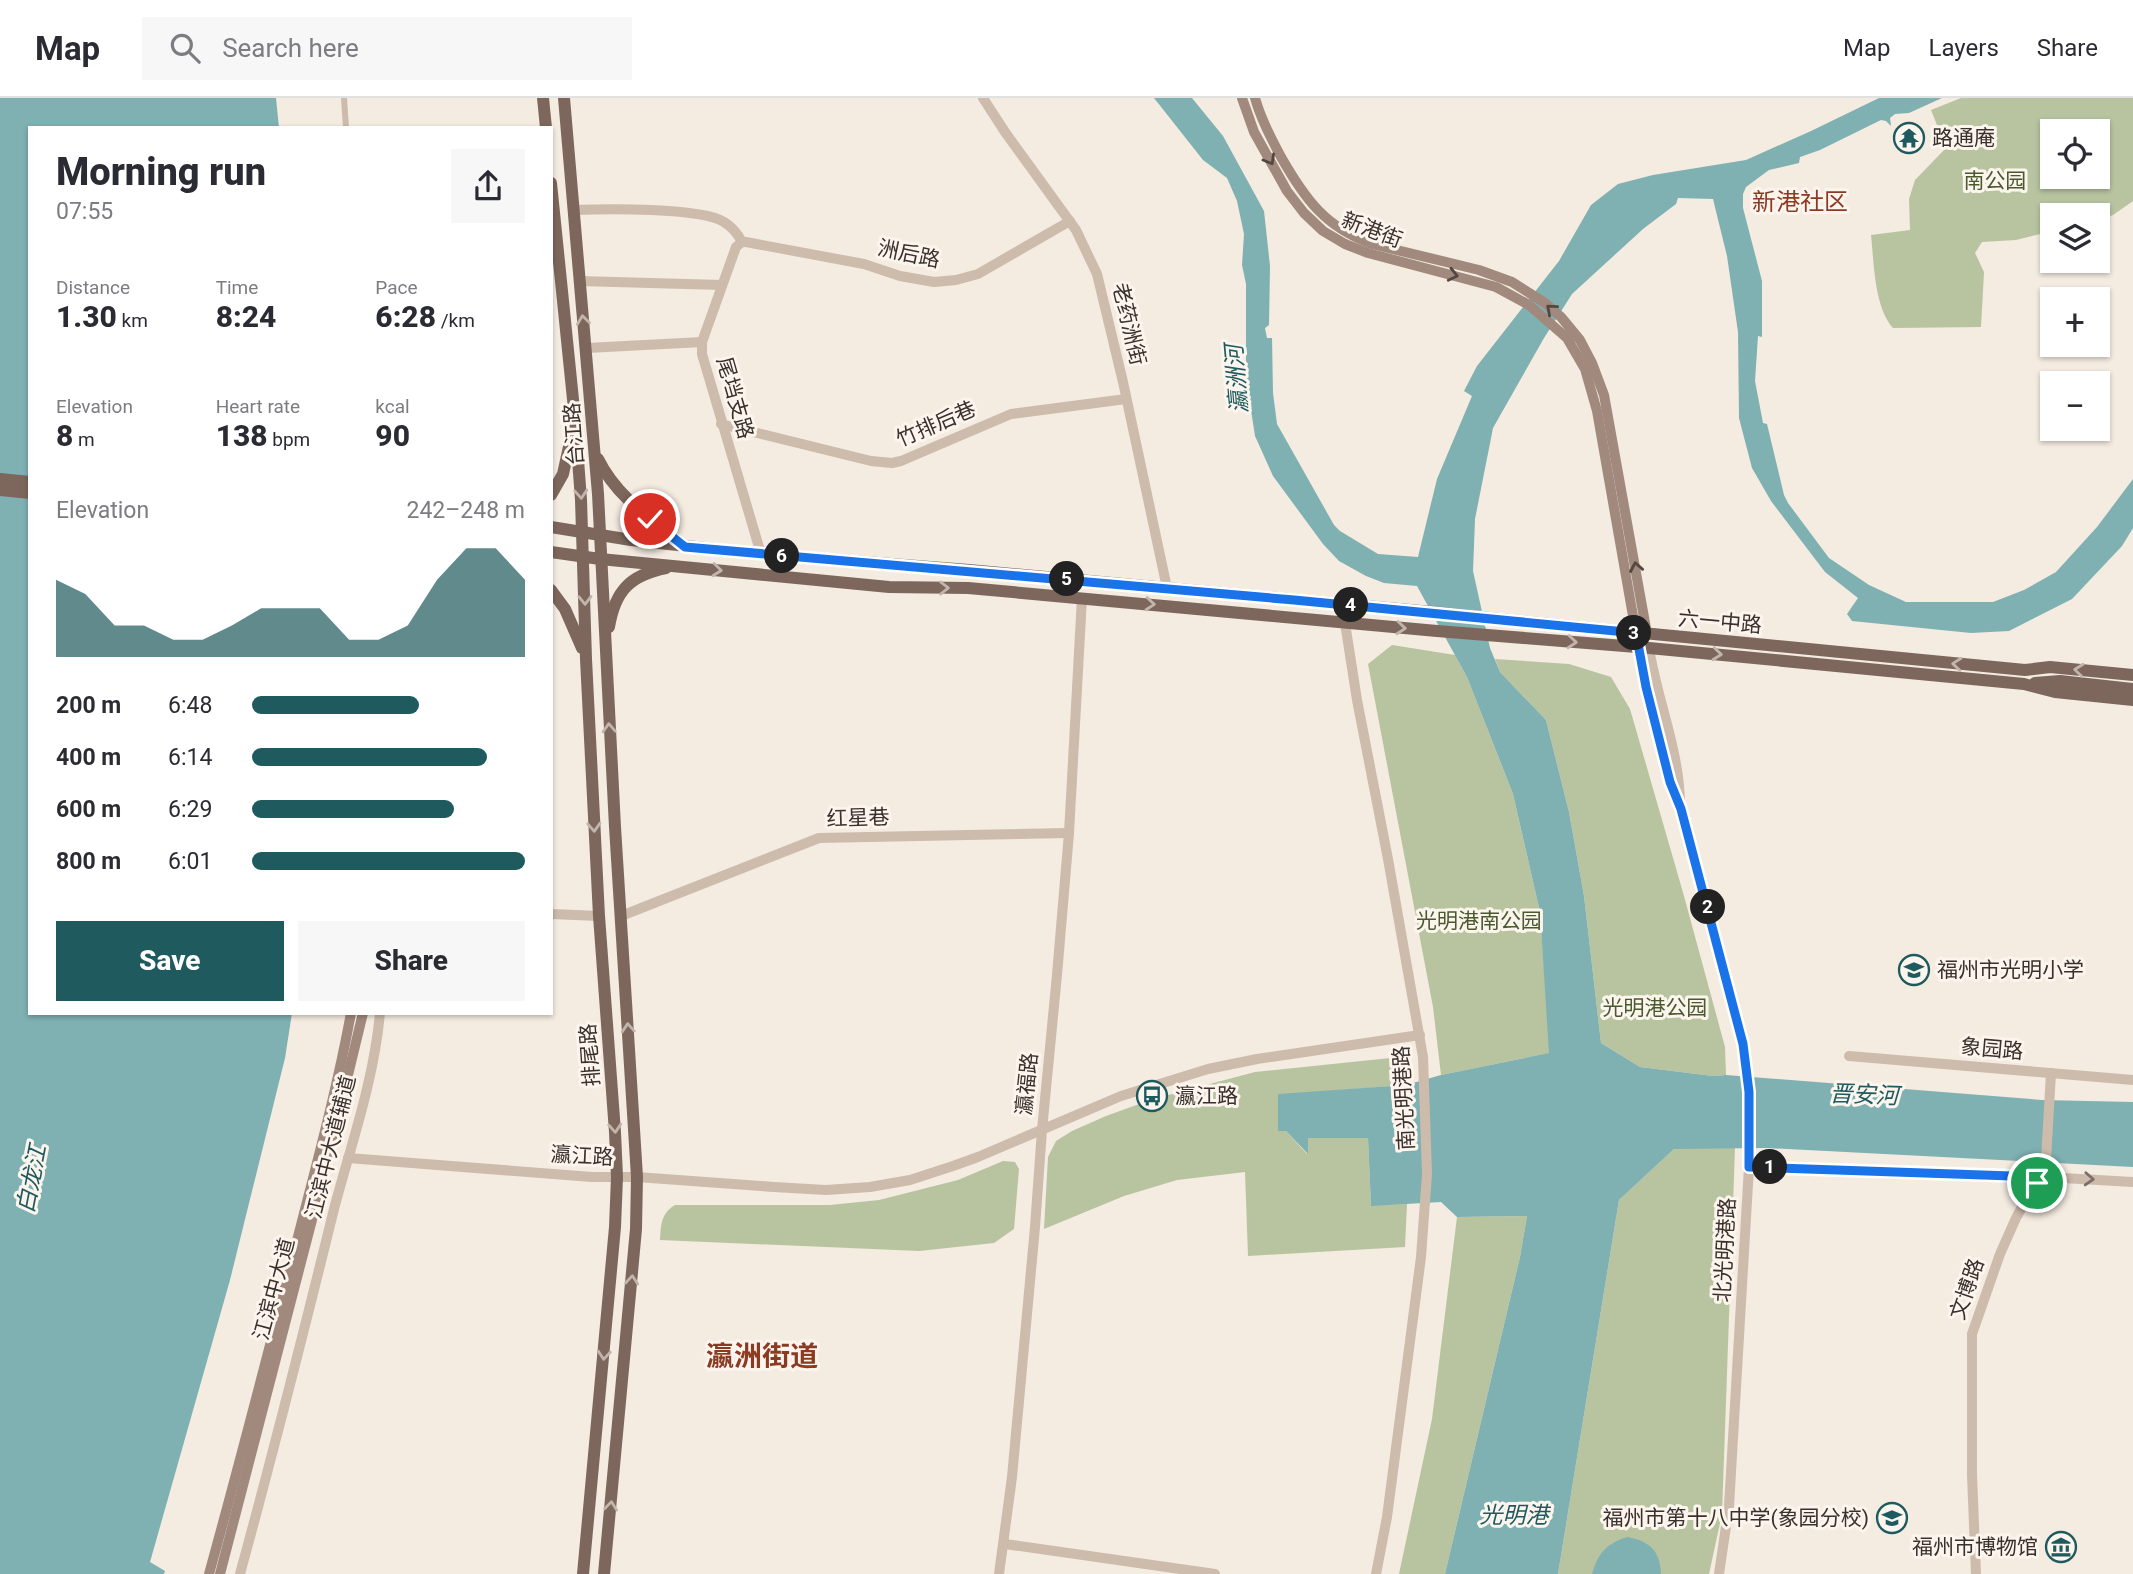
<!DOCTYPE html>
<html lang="en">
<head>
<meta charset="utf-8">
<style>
  body { margin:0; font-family:Roboto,"Noto Sans SC",sans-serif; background:#f7f7f7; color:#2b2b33; height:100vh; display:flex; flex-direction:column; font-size:26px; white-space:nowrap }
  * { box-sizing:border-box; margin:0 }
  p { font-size:23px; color:#7c7c81 }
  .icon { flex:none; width:38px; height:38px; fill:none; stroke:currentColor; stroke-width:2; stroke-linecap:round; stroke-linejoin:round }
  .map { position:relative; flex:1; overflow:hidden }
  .side { position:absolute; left:28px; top:28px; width:525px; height:889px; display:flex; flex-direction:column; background:#fff; border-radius:0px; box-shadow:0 2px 5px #0004 }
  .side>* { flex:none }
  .controls { position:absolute; left:2040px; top:21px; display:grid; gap:14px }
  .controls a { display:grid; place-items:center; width:70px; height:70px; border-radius:0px; background:#fff; box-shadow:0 2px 5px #0004; font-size:35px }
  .pin { position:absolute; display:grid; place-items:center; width:60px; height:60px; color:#fff; margin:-30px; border:4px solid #fff; border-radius:50%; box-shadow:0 2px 7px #0007 }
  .km { position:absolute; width:35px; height:35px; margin:-18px; border-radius:50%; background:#222; color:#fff; font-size:19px; line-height:35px; text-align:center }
  .round { display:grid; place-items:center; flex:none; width:74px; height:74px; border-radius:0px; background:#f7f7f7 }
  .head { display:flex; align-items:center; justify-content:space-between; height:119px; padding:0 28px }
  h1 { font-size:38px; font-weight:800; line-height:52px }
  .stats { display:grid; grid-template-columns:repeat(3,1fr); gap:10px; height:119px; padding:7px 28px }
  .stats div { display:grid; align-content:center }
  .stats b { font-size:30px; font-weight:800 }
  .stats small { font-size:19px; font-weight:400 }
  .stats p { font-size:19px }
  .chart { height:196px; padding:14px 28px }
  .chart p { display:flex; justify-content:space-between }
  .chart svg { width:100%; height:126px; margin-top:7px; fill:#1f5a5e; opacity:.7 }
  .cta { display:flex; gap:14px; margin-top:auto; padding:14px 28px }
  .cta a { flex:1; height:80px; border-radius:0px; background:#1f5a5e; color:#fff; font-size:28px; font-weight:800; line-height:80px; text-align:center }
  .cta a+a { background:#f7f7f7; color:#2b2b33 }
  ul { padding:0 28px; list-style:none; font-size:23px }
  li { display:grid; grid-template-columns:112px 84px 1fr; align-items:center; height:52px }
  li i { height:18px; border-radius:9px; background:#1f5a5e }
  header { display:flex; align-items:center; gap:42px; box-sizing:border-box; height:98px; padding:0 35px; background:#fff; border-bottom:2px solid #e1e1e2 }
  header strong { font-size:33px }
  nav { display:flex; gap:38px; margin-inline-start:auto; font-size:24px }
  .search { width:490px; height:63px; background:#f7f7f7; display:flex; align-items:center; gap:18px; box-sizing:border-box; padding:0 24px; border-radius:0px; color:#7c7c81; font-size:26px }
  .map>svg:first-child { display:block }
  .green { fill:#b8c4a0; fill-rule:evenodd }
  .water { fill:#7fb0b2 }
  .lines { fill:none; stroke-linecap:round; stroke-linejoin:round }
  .pedestrian { stroke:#cdbbac; stroke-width:6 }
  .tertiary { stroke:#cdbbac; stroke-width:10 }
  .secondary { stroke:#a18a7d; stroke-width:10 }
  .primary { stroke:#7d675c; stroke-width:12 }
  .primary-bridge { stroke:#7d675c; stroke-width:12 }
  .oneway { stroke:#544640 }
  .oneway2 { stroke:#c2b5ac }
  .oneway3 { stroke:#7d6f65 }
  .route-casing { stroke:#fff; stroke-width:14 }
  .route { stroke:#1a73e8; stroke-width:9 }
  .labels { text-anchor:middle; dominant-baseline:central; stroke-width:6; stroke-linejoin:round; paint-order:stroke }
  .poi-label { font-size:21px; fill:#3b302b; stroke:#fbf5ee; text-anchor:start }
  .park-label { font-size:21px; fill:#4a5a2e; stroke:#fbf5ee }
  .street-label { font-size:21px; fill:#3b302b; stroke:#fbf5ee }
  .water-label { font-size:23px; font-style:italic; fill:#1f5a5e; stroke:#fbf5ee }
  .quarter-label { font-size:24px; fill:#8c3b22; stroke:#fbf5ee }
  .district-label { font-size:28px; font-weight:bold; fill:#8c3b22; stroke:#fbf5ee }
</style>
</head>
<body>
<header>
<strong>Map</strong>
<div class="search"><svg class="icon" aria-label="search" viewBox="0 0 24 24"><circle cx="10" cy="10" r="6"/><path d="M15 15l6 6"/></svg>Search here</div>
<nav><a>Map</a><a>Layers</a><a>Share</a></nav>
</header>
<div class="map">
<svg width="2133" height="1476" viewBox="0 0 2133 1476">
  <rect width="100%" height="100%" fill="#f4ebe1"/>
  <g class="green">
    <path d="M1961,0H2133V103L2113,117L2098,123V117H2053V133L2016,142L1982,144L1975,155L1984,174L1981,229L1893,230C1874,209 1874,164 1871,137L1910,132L1909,101L1915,82L1946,50L1931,12ZM2053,33H2098V79H2053Z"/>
    <path d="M1392,547L1455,557L1467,579L1513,696L1540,814L1550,955L1441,977L1433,909L1368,566Z"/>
    <path d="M1495,561L1569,566L1611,579L1630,611L1684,798L1725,949L1726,977L1713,978L1640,969L1601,945L1584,798L1569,714L1546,622L1500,574Z"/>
    <path d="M1400,959L1410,974L1406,987L1278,997L1286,1033L1307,1056L1308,1040H1368L1371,1107L1407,1106L1405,1149L1248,1158L1245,1074L1177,1082L1124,1098L1044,1131L1048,1059L1056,1043L1072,1033L1106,1018L1153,1001L1255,974Z"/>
    <path d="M1675,1050H1735L1722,1416L1709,1476H1558L1619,1102Z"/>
    <path d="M1003,1063L1015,1064L1019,1071L1014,1131L994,1145L919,1153L660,1142C661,1127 661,1115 675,1107H830L879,1102L958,1082Z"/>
    <path d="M1527,1118L1520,1159L1445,1476H1399L1432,1321L1457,1119Z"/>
  </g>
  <g class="water">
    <path d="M0,0H276L279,30H30V915H292L285,960L230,1182L150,1464L165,1473L164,1476H0Z"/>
    <path d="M1154,0H1192L1223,38L1264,113L1270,168L1269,227L1265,230L1267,240H1272L1273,295L1277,326L1334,427L1340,433L1378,456L1418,459L1437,381L1472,298L1464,293L1477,268L1559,163L1591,107L1618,86L1653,77L1746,62L1811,33L1879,0H1942L1909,15L1895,16L1890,20L1891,28L1886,23L1881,22L1820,52L1800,59L1799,65L1769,72L1746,89L1743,96V110L1762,183V239L1758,238L1755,283L1763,325L1767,326L1784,397L1788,405L1829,460L1869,487L1906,504H1993L2024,492L2056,474L2097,429L2133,381V430L2122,448L2072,501L2009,533L1971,535L1852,523L1847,516L1858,500L1825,474L1771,403L1752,370L1739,320L1738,234L1727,158L1713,101L1678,100L1676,106L1643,131L1572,196L1544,240L1493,330L1475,421L1473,473L1490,550L1500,574L1546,622L1569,714L1584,798L1601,945L1640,969L1713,978L1726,977L2042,1002L2133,1004V1069L1766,1050L1674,1051L1619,1102L1558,1476H1445L1520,1159L1527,1118L1457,1119L1441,1104L1371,1108L1368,1040H1308V1056L1286,1033H1278V996L1406,987L1441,977L1549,955L1540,814L1513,696L1467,579L1417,488L1384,485L1366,478L1339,463L1323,446L1273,378L1255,338L1246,279V186L1242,167L1244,136L1237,103L1227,80L1203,62Z"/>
    <path d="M1627,1439C1649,1443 1660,1452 1661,1476H1592C1598,1455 1606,1446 1627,1439Z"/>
  </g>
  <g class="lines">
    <path class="pedestrian" d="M344,0L346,30"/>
    <g class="tertiary">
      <path d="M983,0L1005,34L1076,132L1097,176L1123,284L1167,490"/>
      <path d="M573,112C603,111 701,109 724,124C732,129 738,136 742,144"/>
      <path d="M579,183L722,187"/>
      <path d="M587,250L702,244"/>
      <path d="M721,326L871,363L892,365L901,363L1011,316L1126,301"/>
      <path d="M761,456L702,256V244L736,149L742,144H746L864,166L900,178L934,184L956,182L978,176L1070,123"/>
      <path d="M1345,525L1357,602L1388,761L1423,959L1427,1076L1421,1159L1387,1419L1376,1476"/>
      <path d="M1637,549L1670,683L1681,711L1715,837L1748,971L1749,1069L1729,1408L1719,1476"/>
      <path d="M1649,550C1657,601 1679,652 1680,704"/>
      <path d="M551,816L599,818"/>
      <path d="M621,818L819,740L1069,735"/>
      <path d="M1849,958L2133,982"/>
      <path d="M348,1060L592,1079H637L774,1089L826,1092L870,1089L910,1082L953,1068L978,1059L1121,998L1208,971L1257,961L1420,937"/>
      <path d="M1749,1069L2045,1079L2133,1084"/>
      <path d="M1005,1446L1215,1476"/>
      <path d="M240,1476C273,1355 304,1233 334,1111C351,1047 374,982 380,915"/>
      <path d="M999,1476L1012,1379L1035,1129L1042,1032L1057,877L1069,735L1082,500"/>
      <path d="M1976,1476L1972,1377V1236L2000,1156L2016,1120L2032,1091L2045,1079L2051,975"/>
    </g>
    <g class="secondary">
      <path d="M1242,0L1254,34L1287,93L1304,115L1323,133L1345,146L1368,155L1496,189L1529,207L1567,240L1585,271L1597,313L1636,535"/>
      <path d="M1255,0C1261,21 1271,40 1281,59C1305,101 1325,129 1372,146L1479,172L1512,184L1545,205L1561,219L1580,242L1592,265L1604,297L1647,536"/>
      <path d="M209,1476C241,1360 271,1244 301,1127C319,1057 338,986 351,915"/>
      <path d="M220,1476L326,1068L363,915"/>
    </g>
    <g class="primary">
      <path d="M543,0L546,30"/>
      <path d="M564,0L598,396L615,729L637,1079L636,1131L604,1476"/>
      <path d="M551,85L575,321L581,402L586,561L599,818L615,1034L617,1079L615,1129L583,1476"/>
      <path d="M598,361C617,400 653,422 685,448"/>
      <path d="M0,381L30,384"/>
      <path d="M0,392L30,395"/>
      <path d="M551,397L563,376L572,335"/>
      <path d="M551,429L631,442L761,456L969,472L1432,514"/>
      <path d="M551,454L600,461L889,489L968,490L1437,533L1649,550L2024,586L2055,594L2133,602"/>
      <path d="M551,492L565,511L582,550"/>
      <path d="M1499,521L2025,572L2050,569L2133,577"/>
      <path d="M609,529C615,493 630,477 666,470"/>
      <path d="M2035,585L2060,583L2133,591"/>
    </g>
    <path class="primary-bridge" d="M1432,514L1499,521"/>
  </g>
  <defs><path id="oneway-chevron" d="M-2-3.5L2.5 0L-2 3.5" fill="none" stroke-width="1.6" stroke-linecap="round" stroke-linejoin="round" transform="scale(1.75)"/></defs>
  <g class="oneway">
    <use href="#oneway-chevron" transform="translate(1270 62) rotate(60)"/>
    <use href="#oneway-chevron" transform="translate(1453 177) rotate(13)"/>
    <use href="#oneway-chevron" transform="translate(1551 211) rotate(-139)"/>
    <use href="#oneway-chevron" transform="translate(1636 469) rotate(-100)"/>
  </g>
  <g class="oneway2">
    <use href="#oneway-chevron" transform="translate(583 222) rotate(-97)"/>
    <use href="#oneway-chevron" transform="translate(581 396) rotate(86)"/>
    <use href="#oneway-chevron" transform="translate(717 472) rotate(6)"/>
    <use href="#oneway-chevron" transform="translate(944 490) rotate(-1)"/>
    <use href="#oneway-chevron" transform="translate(585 502) rotate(89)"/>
    <use href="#oneway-chevron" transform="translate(1150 506) rotate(5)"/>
    <use href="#oneway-chevron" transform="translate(1401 530) rotate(5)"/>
    <use href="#oneway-chevron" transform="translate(1572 544) rotate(5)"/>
    <use href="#oneway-chevron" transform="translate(1717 556) rotate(6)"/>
    <use href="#oneway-chevron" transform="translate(1957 566) rotate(-175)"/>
    <use href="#oneway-chevron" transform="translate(2079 572) rotate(-174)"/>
    <use href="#oneway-chevron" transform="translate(609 630) rotate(-93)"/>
    <use href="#oneway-chevron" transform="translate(594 729) rotate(87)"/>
    <use href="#oneway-chevron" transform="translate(628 930) rotate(-94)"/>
    <use href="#oneway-chevron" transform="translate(615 1030) rotate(86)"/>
    <use href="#oneway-chevron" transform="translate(632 1182) rotate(-85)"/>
    <use href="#oneway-chevron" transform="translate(604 1257) rotate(95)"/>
    <use href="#oneway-chevron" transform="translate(611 1408) rotate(-84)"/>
  </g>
  <use class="oneway3" href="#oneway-chevron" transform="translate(2089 1081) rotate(3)"/>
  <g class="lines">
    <g class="route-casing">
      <path id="route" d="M650,421L685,449L1294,502L1636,535L1646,589L1670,684L1681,711L1743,946L1749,994V1069L2045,1079L2037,1085"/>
    </g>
    <use href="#route" class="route"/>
  </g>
  <defs>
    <g id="temple-ring" transform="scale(1.575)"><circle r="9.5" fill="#fbf5ee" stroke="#1f5a5e" stroke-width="1.5"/><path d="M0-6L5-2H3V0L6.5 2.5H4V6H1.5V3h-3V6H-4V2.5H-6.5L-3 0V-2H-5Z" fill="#1f5a5e"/></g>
    <g id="school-ring" transform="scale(1.575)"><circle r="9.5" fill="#fbf5ee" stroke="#1f5a5e" stroke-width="1.5"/><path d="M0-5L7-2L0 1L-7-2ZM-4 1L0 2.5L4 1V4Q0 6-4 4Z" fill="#1f5a5e"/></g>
    <g id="bus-ring" transform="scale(1.575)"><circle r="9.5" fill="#fbf5ee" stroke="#1f5a5e" stroke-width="1.5"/><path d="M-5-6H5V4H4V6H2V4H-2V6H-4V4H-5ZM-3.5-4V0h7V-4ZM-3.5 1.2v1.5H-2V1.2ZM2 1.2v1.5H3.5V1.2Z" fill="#1f5a5e"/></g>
    <g id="museum-ring" transform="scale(1.575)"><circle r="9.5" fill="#fbf5ee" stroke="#1f5a5e" stroke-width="1.5"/><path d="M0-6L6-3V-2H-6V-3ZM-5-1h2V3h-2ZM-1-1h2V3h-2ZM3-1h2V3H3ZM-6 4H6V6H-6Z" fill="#1f5a5e"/></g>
  </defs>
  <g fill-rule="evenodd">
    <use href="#temple-ring" x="1909" y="40"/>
    <use href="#school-ring" x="1914" y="872"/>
    <use href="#bus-ring" x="1152" y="998"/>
    <use href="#school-ring" x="1892" y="1420"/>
    <use href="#museum-ring" x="2061" y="1449"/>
  </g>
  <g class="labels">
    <g class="poi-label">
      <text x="1932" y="40">路通庵</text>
      <text x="1937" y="872">福州市光明小学</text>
      <text x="1175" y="998">瀛江路</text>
      <text x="1869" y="1420" text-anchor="end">福州市第十八中学(象园分校)</text>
      <text x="2038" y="1449" text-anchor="end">福州市博物馆</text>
    </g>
    <g class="park-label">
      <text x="1995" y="83">南公园</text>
      <text x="1479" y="823">光明港南公园</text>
      <text x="1655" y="910">光明港公园</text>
    </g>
    <g class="street-label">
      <text transform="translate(1372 132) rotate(21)">新港街</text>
      <text transform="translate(909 156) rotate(12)">洲后路</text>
      <text transform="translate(1129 226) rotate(77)">老药洲街</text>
      <text transform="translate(735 300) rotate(74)">尾垱支路</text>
      <text transform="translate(936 326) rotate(-23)">竹排后巷</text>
      <text transform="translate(574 336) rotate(-94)">台江路</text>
      <text transform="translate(1720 524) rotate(5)">六一中路</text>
      <text transform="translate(858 720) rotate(-2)">红星巷</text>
      <text transform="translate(1992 951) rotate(5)">象园路</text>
      <text transform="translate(590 957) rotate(-94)">排尾路</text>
      <text transform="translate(1027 986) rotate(-84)">瀛福路</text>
      <text transform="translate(1404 1000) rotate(-93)">南光明港路</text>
      <text transform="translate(331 1049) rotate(-76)">江滨中大道辅道</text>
      <text transform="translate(582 1058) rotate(3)">瀛江路</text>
      <text transform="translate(1725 1152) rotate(-87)">北光明港路</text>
      <text transform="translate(274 1191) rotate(-75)">江滨中大道</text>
      <text transform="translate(1967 1191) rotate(-71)">文博路</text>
    </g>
    <g class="water-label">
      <text transform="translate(1237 281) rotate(-95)">瀛洲河</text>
      <text transform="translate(1864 997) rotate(2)">晋安河</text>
      <text transform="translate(32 1081) rotate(-79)">白龙江</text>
      <text x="1514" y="1417">光明港</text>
    </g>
    <g class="quarter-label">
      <text x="1800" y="104">新港社区</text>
    </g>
    <g class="district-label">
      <text x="762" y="1258">瀛洲街道</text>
    </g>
  </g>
</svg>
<div class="controls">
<a><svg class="icon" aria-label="locate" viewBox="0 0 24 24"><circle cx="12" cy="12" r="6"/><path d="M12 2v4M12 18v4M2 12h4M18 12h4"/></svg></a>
<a><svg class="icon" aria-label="layers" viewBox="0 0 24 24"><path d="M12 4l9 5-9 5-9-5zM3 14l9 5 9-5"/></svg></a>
<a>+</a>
<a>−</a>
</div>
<div class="pin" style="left:2037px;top:1085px;background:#1e9e55"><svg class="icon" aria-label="arrive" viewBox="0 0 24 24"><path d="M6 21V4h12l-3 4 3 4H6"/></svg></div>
<div class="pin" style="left:650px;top:421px;background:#d93025"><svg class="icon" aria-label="check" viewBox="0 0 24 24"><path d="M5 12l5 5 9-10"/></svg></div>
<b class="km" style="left:1770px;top:1069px">1</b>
<b class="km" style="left:1708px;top:809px">2</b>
<b class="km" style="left:1634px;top:535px">3</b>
<b class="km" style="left:1351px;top:507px">4</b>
<b class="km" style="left:1067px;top:481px">5</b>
<b class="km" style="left:782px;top:458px">6</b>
<section class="side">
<div class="head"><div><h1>Morning run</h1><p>07:55</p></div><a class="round"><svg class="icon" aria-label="share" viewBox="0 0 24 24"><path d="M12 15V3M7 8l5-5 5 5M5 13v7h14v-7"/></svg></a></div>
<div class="stats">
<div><p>Distance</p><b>1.30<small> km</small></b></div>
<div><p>Time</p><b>8:24</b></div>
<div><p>Pace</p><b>6:28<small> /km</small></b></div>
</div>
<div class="stats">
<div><p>Elevation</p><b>8<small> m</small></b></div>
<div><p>Heart rate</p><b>138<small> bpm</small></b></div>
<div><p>kcal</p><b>90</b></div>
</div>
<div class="chart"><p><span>Elevation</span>242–248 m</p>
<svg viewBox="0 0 160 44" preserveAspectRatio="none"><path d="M0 44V17L10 22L20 33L30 33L40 38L50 38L60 33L70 27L80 27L90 27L100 38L110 38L120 33L130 17L140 6L150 6L160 17V44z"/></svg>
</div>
<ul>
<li><b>200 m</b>6:48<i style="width:61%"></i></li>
<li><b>400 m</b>6:14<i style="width:86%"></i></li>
<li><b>600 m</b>6:29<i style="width:74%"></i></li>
<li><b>800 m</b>6:01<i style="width:100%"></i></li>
</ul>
<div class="cta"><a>Save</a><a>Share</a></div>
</section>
</div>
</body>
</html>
